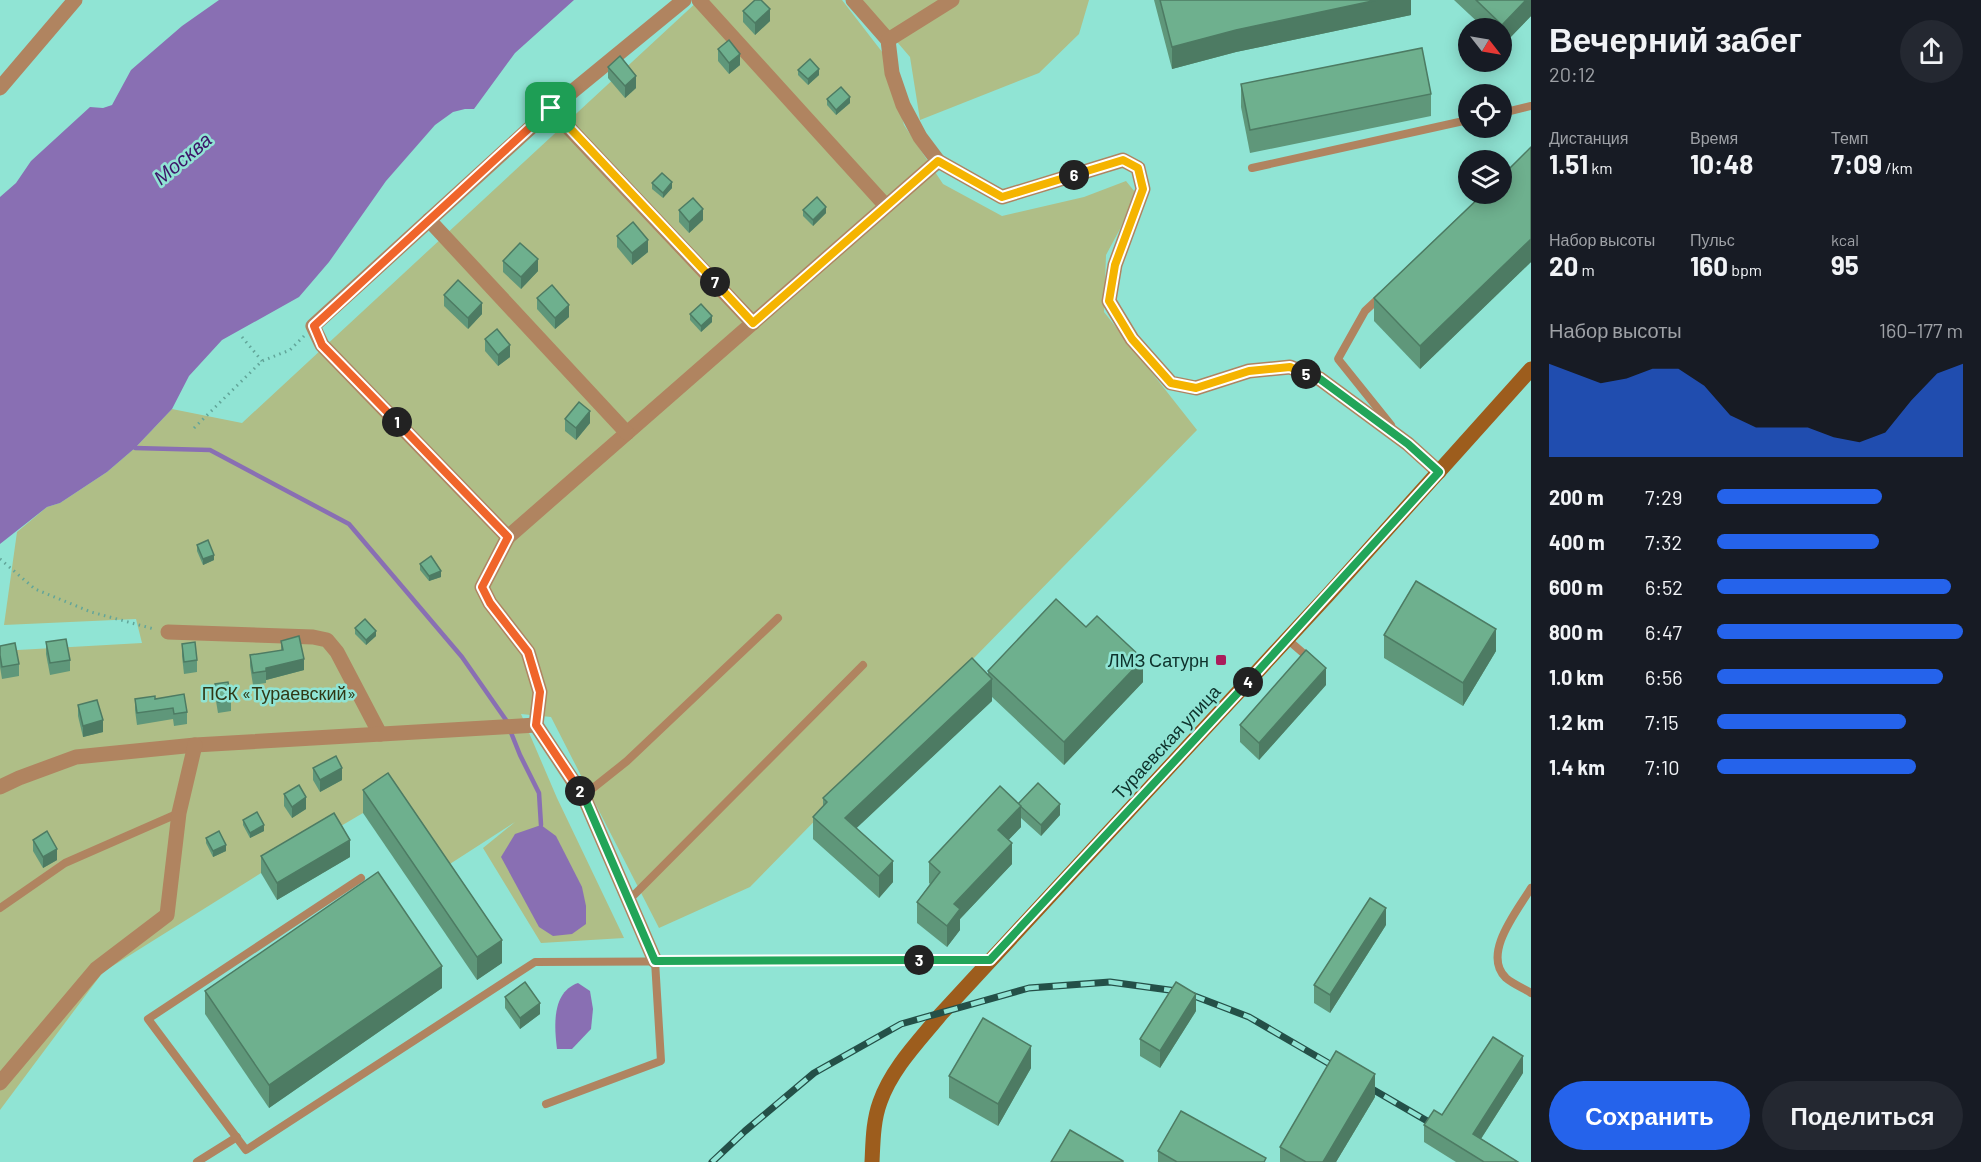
<!DOCTYPE html>
<html lang="ru">
<head>
<meta charset="utf-8">
<style>
  body { margin:0; font-family:Barlow,sans-serif; background:#242831; color:#f1f3f6; height:100vh; display:flex; flex-direction:column; font-size:22px; white-space:nowrap }
  * { box-sizing:border-box; margin:0 }
  p { font-size:20px; color:#9ea1a6 }
  .icon { flex:none; width:33px; height:33px; fill:none; stroke:currentColor; stroke-width:2; stroke-linecap:round; stroke-linejoin:round }
  .map { position:relative; flex:1; overflow:hidden }
  .sheet { display:flex; flex-direction:column; background:#171b24; width:450px }
  .sheet>* { flex:none }
  .needle { width:39px; rotate:121deg }
  .fabs { position:absolute; left:1458px; top:18px; display:grid; gap:12px }
  .fabs a { display:grid; place-items:center; width:54px; height:54px; border-radius:50%; background:#171b24; box-shadow:0 3px 15px #0003; font-size:30px }
  .pin { position:absolute; display:grid; place-items:center; width:51px; height:51px; color:#fff; margin:-26px; border-radius:12px; box-shadow:0 3px 9px #0006 }
  .km { position:absolute; width:30px; height:30px; margin:-15px; border-radius:50%; background:#222; color:#fff; font-size:16px; line-height:30px; text-align:center }
  .round { display:grid; place-items:center; flex:none; width:63px; height:63px; border-radius:32px; background:#242831 }
  .head { display:flex; align-items:center; justify-content:space-between; height:102px; padding:0 18px }
  h1 { font-size:33px; font-weight:700; line-height:45px }
  .stats { display:grid; grid-template-columns:repeat(3,1fr); gap:9px; height:102px; padding:6px 18px }
  .stats div { display:grid; align-content:center }
  .stats b { font-size:26px; font-weight:700 }
  .stats small { font-size:16px; font-weight:400 }
  .stats p { font-size:16px }
  .chart { height:168px; padding:12px 18px }
  .chart p { display:flex; justify-content:space-between }
  .chart svg { width:100%; height:108px; margin-top:6px; fill:#2563eb; opacity:.7 }
  .button { display:flex; gap:12px; margin-top:auto; padding:12px 18px }
  .button a { flex:1; height:69px; border-radius:36px; background:#2563eb; color:#fff; font-size:24px; font-weight:700; line-height:69px; text-align:center }
  .button a+a { background:#242831; color:#f1f3f6 }
  ul { padding:0 18px; list-style:none; font-size:20px }
  li { display:grid; grid-template-columns:96px 72px 1fr; align-items:center; height:45px }
  li i { height:15px; border-radius:8px; background:#2563eb }
  main { display:flex; flex:1; min-height:0 }
  .map>svg:first-child { display:block }
  .green { fill:#afbe87 }
  .water { fill:#896fb3 }
  .lines { fill:none; stroke-linecap:round; stroke-linejoin:round }
  .stream { stroke:#896fb3; stroke-width:4.5 }
  .path { stroke:#62a599; stroke-width:3; stroke-dasharray:1.5 4.5; stroke-linecap:butt }
  .lane { stroke:#b08460; stroke-width:8 }
  .street { stroke:#b08460; stroke-width:15 }
  .secondary { stroke:#9d5d1d; stroke-width:15 }
  .rail-casing { stroke:#245048; stroke-width:7 }
  .rail { stroke:#90e4d4; stroke-width:4.5; stroke-dasharray:14; stroke-linecap:butt }
  .wall { fill:#5f977a }
  .shaded-wall { fill:#4d7b63 }
  .building { fill:#6eb08e; stroke:#4d7b63; stroke-width:1.5 }
  .split-1-casing { stroke:#fff; stroke-width:12 }
  .split-2-casing { stroke:#fff; stroke-width:12 }
  .split-3-casing { stroke:#fff; stroke-width:12 }
  .split-4-casing { stroke:#fff; stroke-width:12 }
  .split-5-casing { stroke:#fff; stroke-width:12 }
  .split-6-casing { stroke:#fff; stroke-width:12 }
  .split-7-casing { stroke:#fff; stroke-width:12 }
  .split-8-casing { stroke:#fff; stroke-width:12 }
  .split-1 { stroke:#f0652b; stroke-width:8 }
  .split-2 { stroke:#f0652b; stroke-width:8 }
  .split-3 { stroke:#22a559; stroke-width:8 }
  .split-4 { stroke:#22a559; stroke-width:8 }
  .split-5 { stroke:#22a559; stroke-width:8 }
  .split-6 { stroke:#f5b400; stroke-width:8 }
  .split-7 { stroke:#f5b400; stroke-width:8 }
  .split-8 { stroke:#f5b400; stroke-width:8 }
  .poi-dot { fill:#aa1c5b; stroke:#90e4d4; stroke-width:2 }
  .labels { text-anchor:middle; dominant-baseline:central; stroke-width:5; stroke-linejoin:round; paint-order:stroke }
  .poi-label { font-size:18px; fill:#0d312b; stroke:#90e4d4; text-anchor:end }
  .park-label { font-size:18px; fill:#303816; stroke:#90e4d4 }
  .street-label { font-size:18px; fill:#0d312b; stroke:#90e4d4 }
  .water-label { font-size:20px; font-style:italic; fill:#3d1568; stroke:#90e4d4 }
</style>
</head>
<body>
<main>
<div class="map">
<svg width="1531" height="1162" viewBox="0 0 1531 1162">
  <rect width="100%" height="100%" fill="#90e4d4"/>
  <g class="green">
    <path d="M699,0H842L886,57L904,125L943,184L1002,216L1084,197L1126,181L1135,192L1120,229L1106,255L1104,312L1197,430L750,887L659,928L551,717L521,714L557,798L624,938L541,943L483,848L515,822L439,871L387,796L363,813L261,873L103,972L0,1110V651L142,643L136,619L4,625L17,532L47,507L60,503L107,472L135,448L172,409L242,423Z"/>
    <path d="M861,0H1089L1079,34L1039,73L920,120L910,57Z"/>
  </g>
  <g class="water">
    <path d="M219,0H574L515,53L474,109H465L453,112L435,125L386,181L329,262L299,297L222,340L189,376L172,409L135,448L107,472L60,503L47,507L0,544V197L16,183L31,161L90,107L103,108L112,105L131,70L182,26Z"/>
    <path d="M541,825L556,836L582,887L586,906V924L572,934L553,936L539,927L501,857L515,834Z"/>
    <path d="M578,983L590,991L593,1009L591,1029L572,1049H557C554,1025 552,992 578,983Z"/>
  </g>
  <g class="lines">
    <path class="stream" d="M135,448L210,450L349,524L462,657L506,720L520,755L539,793L541,825"/>
    <g class="path">
      <path d="M242,337L262,361"/>
      <path d="M194,428L262,361L290,350L304,336"/>
      <path d="M0,559L35,589L91,612L154,629"/>
    </g>
    <g class="lane">
      <path d="M1502,113L1531,106"/>
      <path d="M1252,168L1468,120"/>
      <path d="M1381,296L1365,311L1338,359L1391,425"/>
      <path d="M1287,639L1310,659"/>
      <path d="M583,796L627,761L778,618"/>
      <path d="M361,878L148,1019L246,1150L535,962L988,960"/>
      <path d="M1531,888C1518,910 1481,954 1506,978C1513,984 1523,988 1531,993"/>
      <path d="M629,900L863,665"/>
      <path d="M0,908L65,863L179,813"/>
      <path d="M546,1104L661,1061L655,961"/>
      <path d="M197,1162L237,1137"/>
    </g>
    <g class="street">
      <path d="M684,0L551,109L313,326L322,345L508,537L938,161"/>
      <path d="M699,0L886,206"/>
      <path d="M853,0L888,40L892,73L903,105L920,137L938,161L1002,197L1123,160L1138,168L1143,189L1115,265L1109,301L1132,339L1171,383L1196,388L1249,371L1290,367L1320,379L1408,444L1439,472"/>
      <path d="M888,40L952,0"/>
      <path d="M0,88L75,0"/>
      <path d="M551,109L753,323"/>
      <path d="M429,220L627,433"/>
      <path d="M508,537L482,587L490,603L528,652L540,692L536,725L585,799L655,961"/>
      <path d="M168,632L313,637L327,640L337,652L380,734"/>
      <path d="M0,787L19,778L76,757L195,745L536,725"/>
      <path d="M0,1083L96,969L167,915L179,813L195,745"/>
    </g>
    <path class="secondary" d="M872,1162C873,1142 873,1121 880,1102C892,1068 919,1041 941,1014L1328,595L1531,369"/>
    <g class="rail-casing">
      <g id="rail">
        <path d="M1360,1082L1441,1129"/>
        <path d="M712,1162L745,1131L814,1073L901,1024L1029,988L1110,982L1184,992L1249,1017L1342,1071"/>
      </g>
    </g>
    <use href="#rail" class="rail"/>
  </g>
  <g class="wall">
    <path d="M1154,0H1411V15L1236,52L1172,69Z"/>
    <path d="M1454,0H1531V16L1502,46V28H1484Z"/>
    <path d="M743,11L770,21L755,35L743,22Z"/>
    <path d="M718,49L740,65L729,74L718,61Z"/>
    <path d="M608,67L636,88L625,98L608,78Z"/>
    <path d="M798,70L819,75L808,85L798,75Z"/>
    <path d="M1241,84L1431,94V116L1250,153L1241,107Z"/>
    <path d="M827,99L850,103L836,115L827,105Z"/>
    <path d="M1531,147V262L1420,369L1374,321V298Z"/>
    <path d="M652,183L672,188L663,198L652,189Z"/>
    <path d="M679,210L703,220L689,233L679,222Z"/>
    <path d="M803,210L826,213L813,226L803,216Z"/>
    <path d="M617,236L648,252L632,265L617,247Z"/>
    <path d="M503,261L538,271L521,289L503,272Z"/>
    <path d="M444,295L482,314L468,329L444,306Z"/>
    <path d="M537,298L569,317L555,329L537,309Z"/>
    <path d="M690,314L712,322L701,332L690,320Z"/>
    <path d="M485,339L510,357L498,366L485,351Z"/>
    <path d="M565,419L590,423L576,440L565,431Z"/>
    <path d="M197,545L214,560L203,565L197,551Z"/>
    <path d="M420,564L441,577L429,581L420,570Z"/>
    <path d="M355,628L376,636L366,645L355,634Z"/>
    <path d="M1384,635L1496,651L1463,706L1384,658Z"/>
    <path d="M281,641L304,670L266,680V683L253,685L250,666V655L281,651Z"/>
    <path d="M46,642L70,660V671L50,675L46,654Z"/>
    <path d="M182,644L197,660V672L184,674L182,656Z"/>
    <path d="M0,646L19,664V676L2,679L0,667Z"/>
    <path d="M988,671L1143,682L1064,765L992,697V701L856,828L893,882L879,898L813,839V817L823,807V798L988,676Z"/>
    <path d="M215,684L231,700V711L218,713L215,695Z"/>
    <path d="M1326,685L1259,760L1240,742V725Z"/>
    <path d="M135,699H155L187,712V724L174,726L173,719L137,725L135,710Z"/>
    <path d="M78,705L103,732L83,737L78,716Z"/>
    <path d="M313,768L342,780L320,792L313,780Z"/>
    <path d="M363,790L502,963L477,980L363,813Z"/>
    <path d="M284,794L306,809L292,818L284,806Z"/>
    <path d="M1019,804L1060,815L1041,836L1021,818V827L1008,840L1012,864L960,919V930L947,947L917,923V902L930,884L929,883V862Z"/>
    <path d="M243,820L264,831L250,838L243,825Z"/>
    <path d="M206,838L226,851L213,857L206,843Z"/>
    <path d="M33,840L57,860L43,868L33,851Z"/>
    <path d="M261,856L350,857L277,900L261,873Z"/>
    <path d="M1386,925L1330,1013L1314,1003V985Z"/>
    <path d="M442,988L269,1108L205,1014V991Z"/>
    <path d="M505,997L540,1014L520,1029L505,1008Z"/>
    <path d="M1196,1011L1160,1068L1140,1056V1039Z"/>
    <path d="M1031,1068L998,1126L949,1098V1076Z"/>
    <path d="M1523,1073L1481,1139L1518,1162H1456L1424,1142V1125Z"/>
    <path d="M1375,1097L1336,1162H1280V1147Z"/>
    <path d="M1158,1151L1266,1162H1158Z"/>
  </g>
  <g class="shaded-wall">
    <path d="M1377,0H1411V15L1236,52L1172,69V47L1236,30Z"/>
    <path d="M1526,0H1531V16L1502,46V25Z"/>
    <path d="M770,9V21L755,35V23Z"/>
    <path d="M740,54V65L729,74V63Z"/>
    <path d="M819,69V75L808,85V79Z"/>
    <path d="M636,76V88L625,98V86Z"/>
    <path d="M850,97V103L836,115V110Z"/>
    <path d="M672,182V188L663,198V193Z"/>
    <path d="M826,207V213L813,226V220Z"/>
    <path d="M703,209V220L689,233V222Z"/>
    <path d="M1531,239V262L1420,369V346Z"/>
    <path d="M648,240V252L632,265V253Z"/>
    <path d="M538,259V271L521,289V277Z"/>
    <path d="M482,303V314L468,329V318Z"/>
    <path d="M569,305V317L555,329V318Z"/>
    <path d="M712,316V322L701,332V326Z"/>
    <path d="M510,345V357L498,366V355Z"/>
    <path d="M590,411V423L576,440V428Z"/>
    <path d="M214,555V560L203,565V559Z"/>
    <path d="M441,571V577L429,581V576Z"/>
    <path d="M1496,629V651L1463,706V683Z"/>
    <path d="M376,631V636L366,645V640Z"/>
    <path d="M304,659V670L266,680V668Z"/>
    <path d="M1143,659V682L1064,765V742Z"/>
    <path d="M1326,668V685L1259,760V743Z"/>
    <path d="M992,679V701L845,839V818Z"/>
    <path d="M103,720V732L83,737V726Z"/>
    <path d="M342,768V780L320,792V780Z"/>
    <path d="M306,797V809L292,818V807Z"/>
    <path d="M1060,804V815L1041,836V825Z"/>
    <path d="M1021,806V827L998,851V830Z"/>
    <path d="M264,825V831L250,838V833Z"/>
    <path d="M350,840V857L277,900V883Z"/>
    <path d="M1012,843V864L960,919V930L947,947V926L954,904Z"/>
    <path d="M226,845V851L213,857V851Z"/>
    <path d="M57,849V860L43,868V857Z"/>
    <path d="M893,861V882L879,898V876Z"/>
    <path d="M1386,908V925L1330,1013V995Z"/>
    <path d="M502,940V963L477,980V957Z"/>
    <path d="M442,966V988L269,1108V1085Z"/>
    <path d="M1196,994V1011L1160,1068V1051Z"/>
    <path d="M540,1003V1014L520,1029V1018Z"/>
    <path d="M1031,1046V1068L998,1126V1104Z"/>
    <path d="M1523,1056V1073L1473,1151V1134Z"/>
    <path d="M1375,1074V1097L1336,1162H1323Z"/>
  </g>
  <g class="building">
    <path d="M755,0H761L770,9L755,23L743,11Z"/>
    <path d="M1160,0H1377L1236,30L1172,47Z"/>
    <path d="M1476,0H1526L1502,25Z"/>
    <path d="M729,40L740,54L729,63L718,49Z"/>
    <path d="M1422,48L1431,94L1250,130L1241,84Z"/>
    <path d="M620,56L636,76L625,86L608,67Z"/>
    <path d="M810,59L819,69L808,79L798,70Z"/>
    <path d="M841,87L850,97L836,110L827,99Z"/>
    <path d="M1531,147V239L1420,346L1374,298L1483,194H1502V176Z"/>
    <path d="M662,173L672,182L663,193L652,183Z"/>
    <path d="M817,197L826,207L813,220L803,210Z"/>
    <path d="M693,198L703,209L689,222L679,210Z"/>
    <path d="M633,222L648,240L632,253L617,236Z"/>
    <path d="M520,243L538,259L521,277L503,261Z"/>
    <path d="M458,280L482,303L468,318L444,295Z"/>
    <path d="M552,285L569,305L555,318L537,298Z"/>
    <path d="M701,304L712,316L701,326L690,314Z"/>
    <path d="M497,329L510,345L498,355L485,339Z"/>
    <path d="M579,402L590,411L576,428L565,419Z"/>
    <path d="M208,540L214,555L203,559L197,545Z"/>
    <path d="M431,556L441,571L429,576L420,564Z"/>
    <path d="M1416,581L1496,629L1463,683L1384,635Z"/>
    <path d="M1056,599L1086,627L1097,616L1143,659L1064,742L988,671Z"/>
    <path d="M365,619L376,631L366,640L355,628Z"/>
    <path d="M299,636L304,659L266,668V671L253,673L250,655L283,650L281,641Z"/>
    <path d="M66,639L70,660L50,663L46,642Z"/>
    <path d="M195,642L197,660L184,662L182,644Z"/>
    <path d="M15,643L19,664L2,667L0,655V646Z"/>
    <path d="M1306,650L1326,668L1259,743L1240,725Z"/>
    <path d="M972,658L992,679L845,818L893,861L879,876L813,817L827,802L823,798Z"/>
    <path d="M228,682L231,700L218,702L215,684Z"/>
    <path d="M184,694L187,712L174,714L173,708L137,713L135,699L155,696V699Z"/>
    <path d="M97,700L103,720L83,726L78,705Z"/>
    <path d="M336,756L342,768L320,780L313,768Z"/>
    <path d="M388,773L502,940L477,957L363,790Z"/>
    <path d="M1038,783L1060,804L1041,825L1018,804Z"/>
    <path d="M299,785L306,797L292,807L284,794Z"/>
    <path d="M1000,786L1021,806L998,830L1012,843L954,904L960,909L947,926L917,902L940,872L929,862Z"/>
    <path d="M257,812L264,825L250,833L243,820Z"/>
    <path d="M334,813L350,840L277,883L261,856Z"/>
    <path d="M47,831L57,849L43,857L33,840Z"/>
    <path d="M219,831L226,845L213,851L206,838Z"/>
    <path d="M378,872L442,966L269,1085L205,991Z"/>
    <path d="M1370,898L1386,908L1330,995L1314,985Z"/>
    <path d="M525,982L540,1003L520,1018L505,997Z"/>
    <path d="M1176,982L1196,994L1160,1051L1140,1039Z"/>
    <path d="M983,1018L1031,1046L998,1104L949,1076Z"/>
    <path d="M1493,1037L1523,1056L1473,1134L1518,1162H1484L1424,1125L1434,1110L1442,1115Z"/>
    <path d="M1336,1051L1375,1074L1323,1162H1306L1280,1147Z"/>
    <path d="M1181,1111L1266,1158L1264,1162H1177L1158,1151Z"/>
    <path d="M1070,1130L1123,1161V1162H1051Z"/>
  </g>
  <g class="lines">
    <g class="split-1-casing">
      <path id="split-1" d="M397,422L322,345L314,326L551,108"/>
    </g>
    <g class="split-2-casing">
      <path id="split-2" d="M397,422L508,537L482,587L490,603L528,652L540,692L536,725L580,791"/>
    </g>
    <g class="split-3-casing">
      <path id="split-3" d="M580,791L585,799L655,961L919,960"/>
    </g>
    <g class="split-4-casing">
      <path id="split-4" d="M919,960H990L1248,682"/>
    </g>
    <g class="split-5-casing">
      <path id="split-5" d="M1248,682L1439,472L1408,444L1320,379L1306,374"/>
    </g>
    <g class="split-6-casing">
      <path id="split-6" d="M1074,175L1123,160L1138,168L1143,189L1115,265L1109,301L1132,339L1171,383L1196,388L1249,371L1290,367L1306,374"/>
    </g>
    <g class="split-7-casing">
      <path id="split-7" d="M715,282L753,323L938,161L1002,197L1074,175"/>
    </g>
    <g class="split-8-casing">
      <path id="split-8" d="M551,108L715,282"/>
    </g>
    <use href="#split-1" class="split-1"/>
    <use href="#split-2" class="split-2"/>
    <use href="#split-3" class="split-3"/>
    <use href="#split-4" class="split-4"/>
    <use href="#split-5" class="split-5"/>
    <use href="#split-6" class="split-6"/>
    <use href="#split-7" class="split-7"/>
    <use href="#split-8" class="split-8"/>
  </g>
  <rect class="poi-dot" x="1215" y="654" width="12" height="12" rx="3"/>
  <g class="labels">
    <g class="poi-label">
      <text x="1209" y="660">ЛМЗ Сатурн</text>
    </g>
    <g class="park-label">
      <text x="279" y="693">ПСК «Тураевский»</text>
    </g>
    <g class="street-label">
      <text transform="translate(1166 742) rotate(-47)">Тураевская улица</text>
    </g>
    <g class="water-label">
      <text transform="translate(182 158) rotate(-40)">Москва</text>
    </g>
  </g>
</svg>
<div class="fabs">
<a><svg class="needle" viewBox="-14 -14 28 28"><path d="M0-13l5 13h-10z" fill="#e53935"/><path d="M0 13l5-13h-10z" fill="#9ea1a6"/></svg></a>
<a><svg class="icon" aria-label="locate" viewBox="0 0 24 24"><circle cx="12" cy="12" r="6"/><path d="M12 2v4M12 18v4M2 12h4M18 12h4"/></svg></a>
<a><svg class="icon" aria-label="layers" viewBox="0 0 24 24"><path d="M12 4l9 5-9 5-9-5zM3 14l9 5 9-5"/></svg></a>
</div>
<div class="pin" style="left:551px;top:108px;background:#1e9e55"><svg class="icon" aria-label="arrive" viewBox="0 0 24 24"><path d="M6 21V4h12l-3 4 3 4H6"/></svg></div>
<b class="km" style="left:397px;top:422px">1</b>
<b class="km" style="left:580px;top:791px">2</b>
<b class="km" style="left:919px;top:960px">3</b>
<b class="km" style="left:1248px;top:682px">4</b>
<b class="km" style="left:1306px;top:374px">5</b>
<b class="km" style="left:1074px;top:175px">6</b>
<b class="km" style="left:715px;top:282px">7</b>
</div>
<section class="sheet">
<div class="head"><div><h1>Вечерний забег</h1><p>20:12</p></div><a class="round"><svg class="icon" aria-label="share" viewBox="0 0 24 24"><path d="M12 15V3M7 8l5-5 5 5M5 13v7h14v-7"/></svg></a></div>
<div class="stats">
<div><p>Дистанция</p><b>1.51<small> km</small></b></div>
<div><p>Время</p><b>10:48</b></div>
<div><p>Темп</p><b>7:09<small> /km</small></b></div>
</div>
<div class="stats">
<div><p>Набор высоты</p><b>20<small> m</small></b></div>
<div><p>Пульс</p><b>160<small> bpm</small></b></div>
<div><p>kcal</p><b>95</b></div>
</div>
<div class="chart"><p><span>Набор высоты</span>160–177 m</p>
<svg viewBox="0 0 160 44" preserveAspectRatio="none"><path d="M0 44V6L10 10L20 14L30 12L40 8L50 8L60 15L70 27L80 32L90 32L100 32L110 36L120 38L130 34L140 21L150 10L160 6V44z"/></svg>
</div>
<ul>
<li><b>200 m</b>7:29<i style="width:67%"></i></li>
<li><b>400 m</b>7:32<i style="width:66%"></i></li>
<li><b>600 m</b>6:52<i style="width:95%"></i></li>
<li><b>800 m</b>6:47<i style="width:100%"></i></li>
<li><b>1.0 km</b>6:56<i style="width:92%"></i></li>
<li><b>1.2 km</b>7:15<i style="width:77%"></i></li>
<li><b>1.4 km</b>7:10<i style="width:81%"></i></li>
</ul>
<div class="button"><a>Сохранить</a><a>Поделиться</a></div>
</section>
</main>
</body>
</html>
